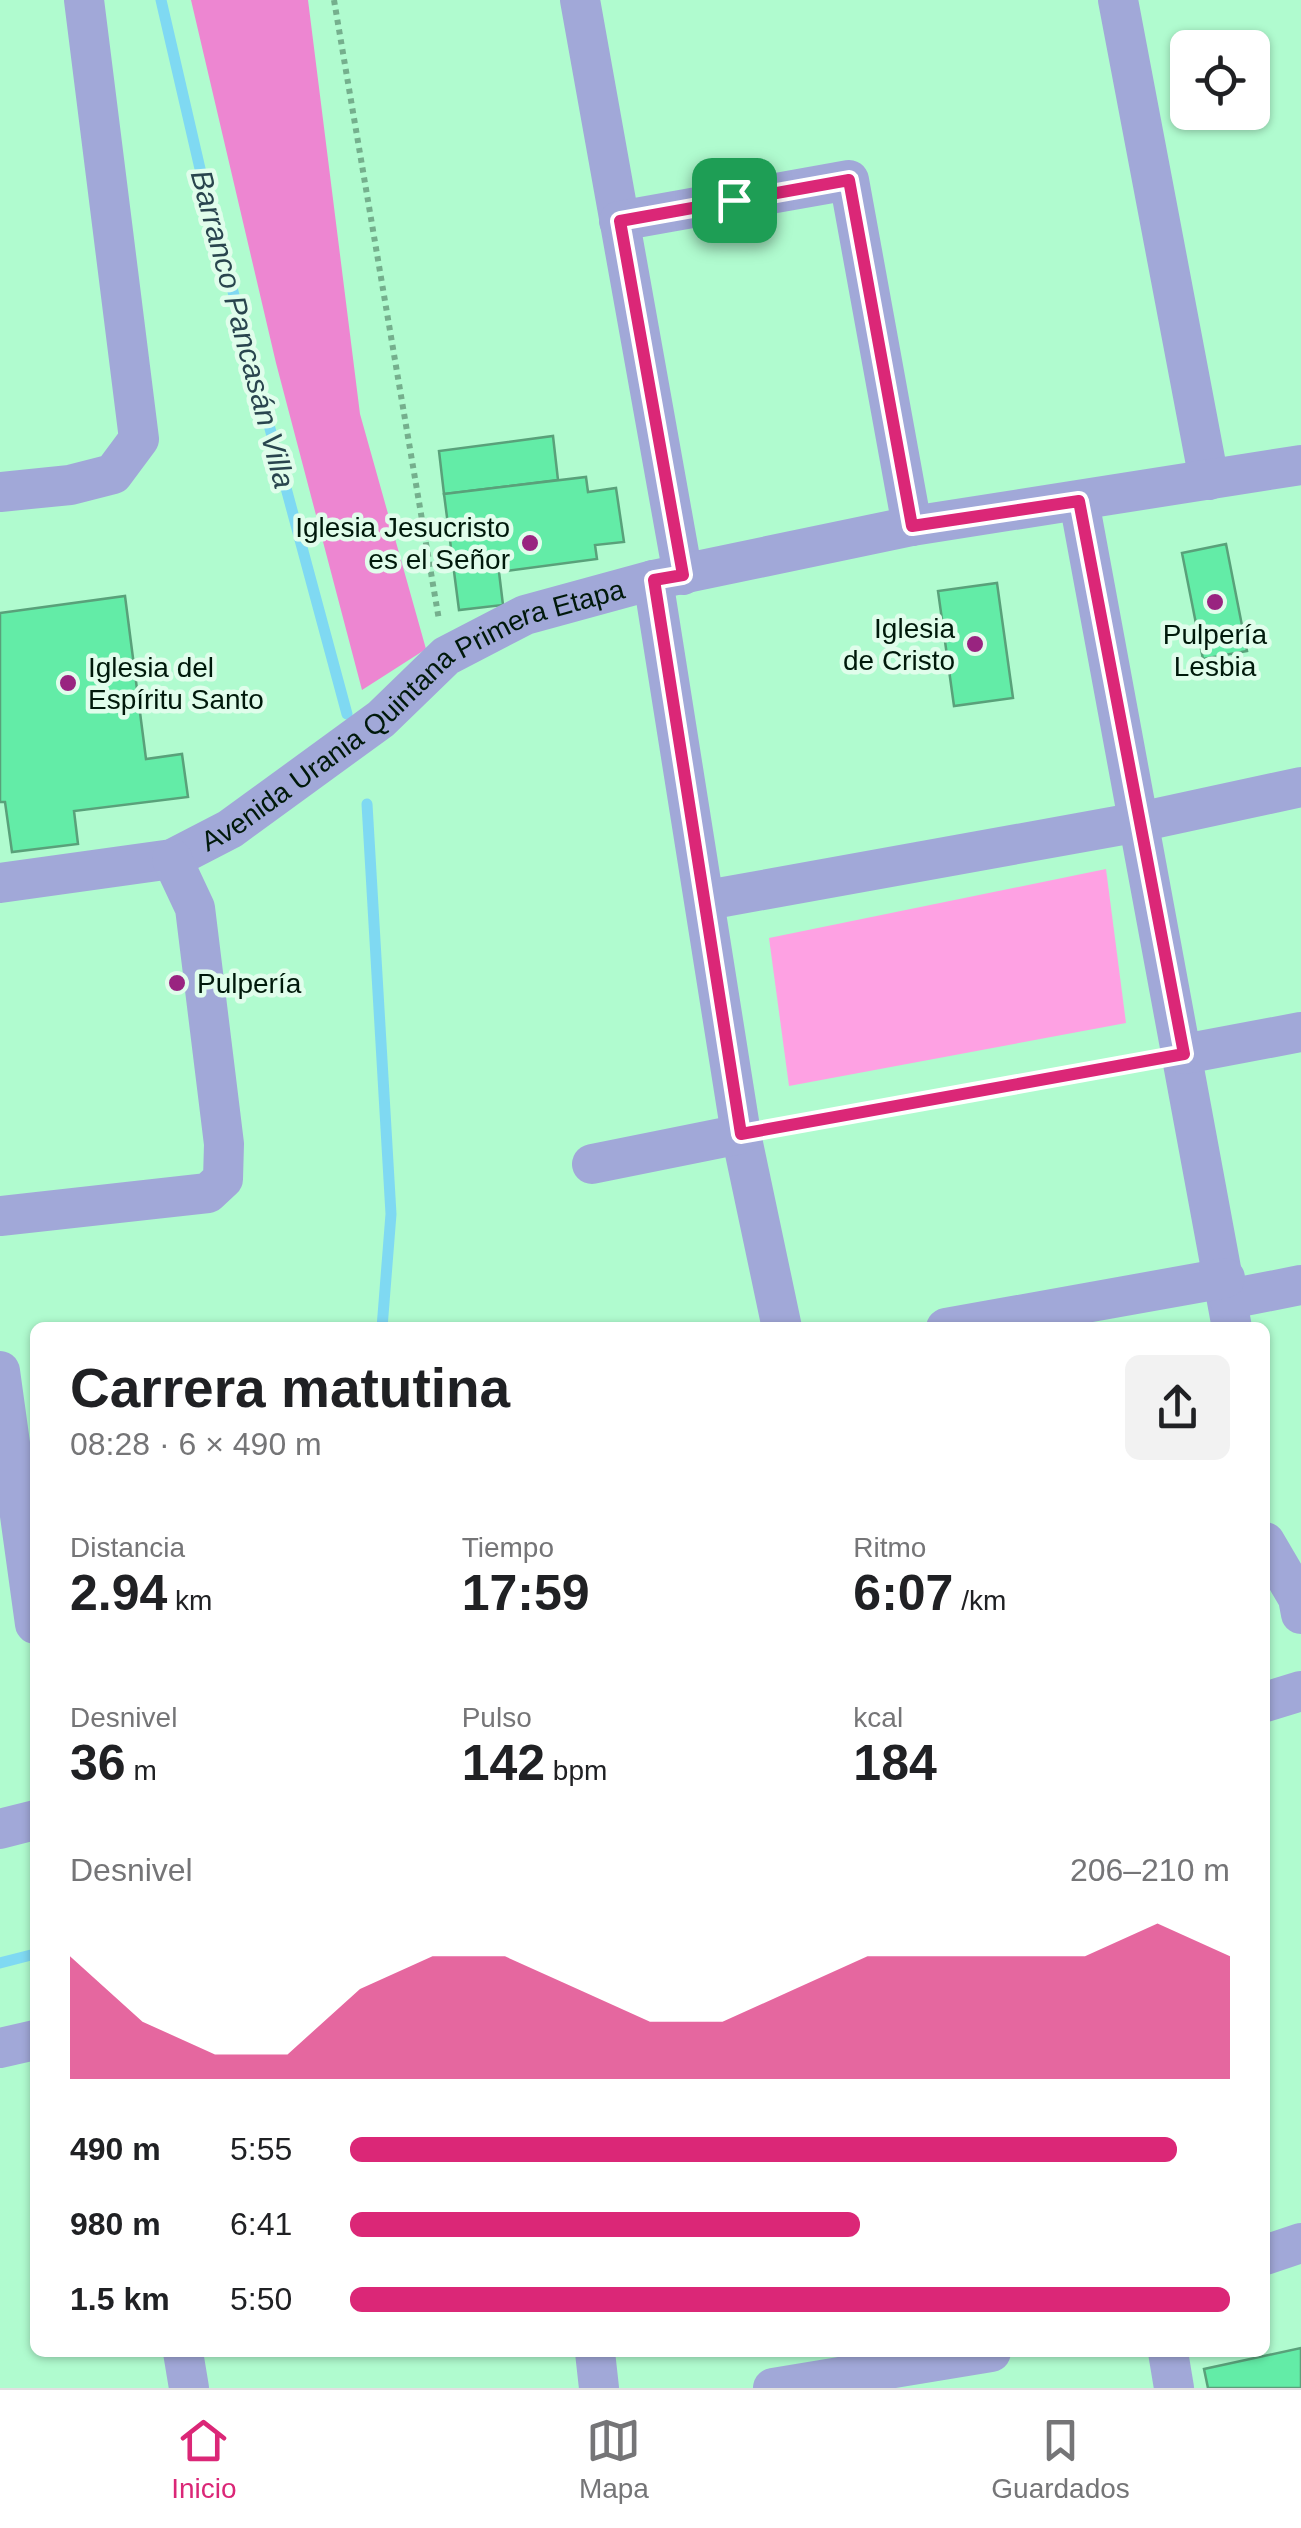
<!DOCTYPE html>
<html lang="es">
<head>
<meta charset="utf-8">
<style>
  body { margin:0; font-family:Helvetica,sans-serif; background:#f2f2f2; color:#202124; height:100vh; display:flex; flex-direction:column; font-size:38px; white-space:nowrap }
  * { box-sizing:border-box; margin:0 }
  p { font-size:32px; color:#757577 }
  .icon { flex:none; width:55px; height:55px; fill:none; stroke:currentColor; stroke-width:2; stroke-linecap:round; stroke-linejoin:round }
  .map { position:relative; flex:1; overflow:hidden }
  .panel { position:absolute; left:30px; top:1322px; width:1240px; height:1035px; display:flex; flex-direction:column; background:#fff; border-radius:15px; box-shadow:0 2px 8px #0004 }
  .panel>* { flex:none }
  .tools { position:absolute; left:1170px; top:30px; display:grid; gap:20px }
  .tools a { display:grid; place-items:center; width:100px; height:100px; border-radius:15px; background:#fff; box-shadow:0 2px 8px #0004; font-size:50px }
  .pin { position:absolute; display:grid; place-items:center; width:85px; height:85px; color:#fff; margin:-42px; border-radius:20px; box-shadow:0 5px 15px #0006 }
  .round { display:grid; place-items:center; flex:none; width:105px; height:105px; border-radius:15px; background:#f2f2f2 }
  .head { display:flex; align-items:center; justify-content:space-between; height:170px; padding:0 40px }
  h1 { font-size:55px; font-weight:700; line-height:75px }
  .stats { display:grid; grid-template-columns:repeat(3,1fr); gap:15px; height:170px; padding:10px 40px }
  .stats div { display:grid; align-content:center }
  .stats b { font-size:50px; font-weight:700 }
  .stats small { font-size:28px; font-weight:400 }
  .stats p { font-size:28px }
  .chart { height:280px; padding:20px 40px }
  .chart p { display:flex; justify-content:space-between }
  .chart svg { width:100%; height:180px; margin-top:10px; fill:#db2777; opacity:.7 }
  ul { padding:0 40px; list-style:none; font-size:32px }
  li { display:grid; grid-template-columns:160px 120px 1fr; align-items:center; height:75px }
  li i { height:25px; border-radius:12px; background:#db2777 }
  .tabs { display:flex; justify-content:space-around; align-items:center; height:140px; border-top:2px solid #e0e0e0; background:#fff; font-size:28px; color:#757577 }
  .tabs a { display:grid; justify-items:center; gap:5px }
  .tabs .active { color:#db2777 }
  .map>svg:first-child { display:block }
  .green { fill:#fea1e3 }
  .forest { fill:#ed86d1 }
  .lines { fill:none; stroke-linecap:round; stroke-linejoin:round }
  .stream { stroke:#7fd9f2; stroke-width:11 }
  .building { fill:#63eca7; stroke:#59a17a; stroke-width:2.5 }
  .path { stroke:#75af8d; stroke-width:6; stroke-dasharray:5 5; stroke-linecap:butt }
  .minor { stroke:#a1a8d8; stroke-width:40 }
  .route-casing { stroke:#fff; stroke-width:20 }
  .route { stroke:#db2777; stroke-width:12 }
  .poi-dot { fill:#992480; stroke:#e0fdeb; stroke-width:4 }
  .labels { text-anchor:middle; dominant-baseline:central; stroke-width:9; stroke-linejoin:round; paint-order:stroke }
  .poi-label { font-size:28px; fill:#00190b; stroke:#e0fdeb; text-anchor:end }
  .street-label { font-size:28px; fill:#00190b; stroke:#e0fdeb }
  .water-label { font-size:30px; font-style:italic; fill:#29454e; stroke:#e0fdeb }
</style>
</head>
<body>
<div class="map">
<svg width="1301" height="2388" viewBox="0 0 1301 2388">
  <rect width="100%" height="100%" fill="#b0fbcf"/>
  <path class="green" d="M1106,869L1126,1023L789,1086L769,938Z"/>
  <path class="forest" d="M191,0H308L360,414L426,649L362,690L276,363Z"/>
  <g class="lines">
    <g class="stream">
      <path d="M161,0L201,173L347,714"/>
      <path d="M367,804L391,1214L382,1328"/>
      <path d="M0,1963L35,1954"/>
    </g>
  </g>
  <g class="building">
    <path d="M553,436L558,480L444,494L439,451Z"/>
    <path d="M586,477L588,492L616,488L624,542L595,545L597,559L499,572L503,605L459,610L444,494Z"/>
    <path d="M1226,544L1247,651L1203,659L1182,553Z"/>
    <path d="M997,583L1013,698L954,706L938,591Z"/>
    <path d="M125,596L146,759L182,754L188,797L74,811L78,844L12,852L5,802H0V613Z"/>
    <path d="M1301,2348V2388H1208L1204,2369Z"/>
  </g>
  <g class="lines">
    <g class="path">
      <path d="M334,0L439,620"/>
      <path d="M776,1127L1148,1060"/>
    </g>
    <g class="minor">
      <path d="M580,0L683,575"/>
      <path d="M1118,0L1209,480"/>
      <path d="M619,221L849,180L912,526"/>
      <path d="M0,492L70,485L113,474L139,439L84,0"/>
      <path d="M1079,501L1232,1328"/>
      <path d="M653,580L741,1134L782,1328"/>
      <path id="s1" d="M0,883L172,859L230,829L381,719L446,656L525,615L653,580L912,526L1301,465"/>
      <path d="M707,900L1139,822L1301,787"/>
      <path d="M1184,1054L1301,1032"/>
      <path d="M592,1164L741,1134"/>
      <path d="M0,1216L208,1193L223,1179L224,1144L195,908L172,859"/>
      <path d="M1229,1299L1301,1285"/>
      <path d="M946,1328L1225,1278"/>
      <path d="M0,1371L35,1624"/>
      <path d="M1265,1542L1298,1598L1301,1614"/>
      <path d="M1265,1702L1301,1691"/>
      <path d="M0,1829L35,1820"/>
      <path d="M0,2048L35,2040"/>
      <path d="M1265,2255L1301,2243"/>
      <path d="M183,2352L189,2388"/>
      <path d="M595,2352L599,2388"/>
      <path d="M1168,2352L1174,2388"/>
      <path d="M773,2388L991,2352"/>
    </g>
  </g>
  <g class="lines">
    <g class="route-casing">
      <path id="route" d="M849,180L912,526L1079,501L1184,1054L741,1134L654,580L683,575L620,221Z"/>
    </g>
    <use href="#route" class="route"/>
  </g>
  <g class="poi-dot">
    <circle cx="530" cy="543" r="10"/>
    <circle cx="1215" cy="602" r="10"/>
    <circle cx="975" cy="644" r="10"/>
    <circle cx="68" cy="683" r="10"/>
    <circle cx="177" cy="983" r="10"/>
  </g>
  <g class="labels">
    <g class="poi-label">
      <text x="510" y="527">Iglesia Jesucristo<tspan x="510" dy="32">es el Señor</tspan></text>
      <text x="955" y="628">Iglesia<tspan x="955" dy="32">de Cristo</tspan></text>
      <text x="1215" y="634" text-anchor="middle">Pulpería<tspan x="1215" dy="32">Lesbia</tspan></text>
      <text x="88" y="667" text-anchor="start">Iglesia del<tspan x="88" dy="32">Espíritu Santo</tspan></text>
      <text x="197" y="983" text-anchor="start">Pulpería</text>
    </g>
    <g class="street-label">
      <text stroke="none"><textPath href="#s1" startOffset="458">Avenida Urania Quintana Primera Etapa</textPath></text>
    </g>
    <g class="water-label">
      <text transform="translate(243 329) rotate(75)">Barranco Pancasán Villa</text>
    </g>
  </g>
</svg>
<div class="tools">
<a><svg class="icon" aria-label="locate" viewBox="0 0 24 24"><circle cx="12" cy="12" r="6"/><path d="M12 2v4M12 18v4M2 12h4M18 12h4"/></svg></a>
</div>
<div class="pin" style="left:734px;top:200px;background:#1e9e55"><svg class="icon" aria-label="arrive" viewBox="0 0 24 24"><path d="M6 21V4h12l-3 4 3 4H6"/></svg></div>
<section class="panel">
<div class="head"><div><h1>Carrera matutina</h1><p>08:28 · 6 × 490 m</p></div><a class="round"><svg class="icon" aria-label="share" viewBox="0 0 24 24"><path d="M12 15V3M7 8l5-5 5 5M5 13v7h14v-7"/></svg></a></div>
<div class="stats">
<div><p>Distancia</p><b>2.94<small> km</small></b></div>
<div><p>Tiempo</p><b>17:59</b></div>
<div><p>Ritmo</p><b>6:07<small> /km</small></b></div>
</div>
<div class="stats">
<div><p>Desnivel</p><b>36<small> m</small></b></div>
<div><p>Pulso</p><b>142<small> bpm</small></b></div>
<div><p>kcal</p><b>184</b></div>
</div>
<div class="chart"><p><span>Desnivel</span>206–210 m</p>
<svg viewBox="0 0 160 44" preserveAspectRatio="none"><path d="M0 44V14L10 30L20 38L30 38L40 22L50 14L60 14L70 22L80 30L90 30L100 22L110 14L120 14L130 14L140 14L150 6L160 14V44z"/></svg>
</div>
<ul>
<li><b>490 m</b>5:55<i style="width:94%"></i></li>
<li><b>980 m</b>6:41<i style="width:58%"></i></li>
<li><b>1.5 km</b>5:50<i style="width:100%"></i></li>
</ul>
</section>
</div>
<nav class="tabs">
<a class="active"><svg class="icon" aria-label="home" viewBox="0 0 24 24"><path d="M3 11l9-7 9 7M6 9v11h12V9"/></svg>Inicio</a>
<a><svg class="icon" aria-label="map" viewBox="0 0 24 24"><path d="M3 6l6-2 6 2 6-2v14l-6 2-6-2-6 2zM9 4v14M15 6v14"/></svg>Mapa</a>
<a><svg class="icon" aria-label="saved" viewBox="0 0 24 24"><path d="M7 4h10v16l-5-4-5 4z"/></svg>Guardados</a>
</nav>
</body>
</html>
